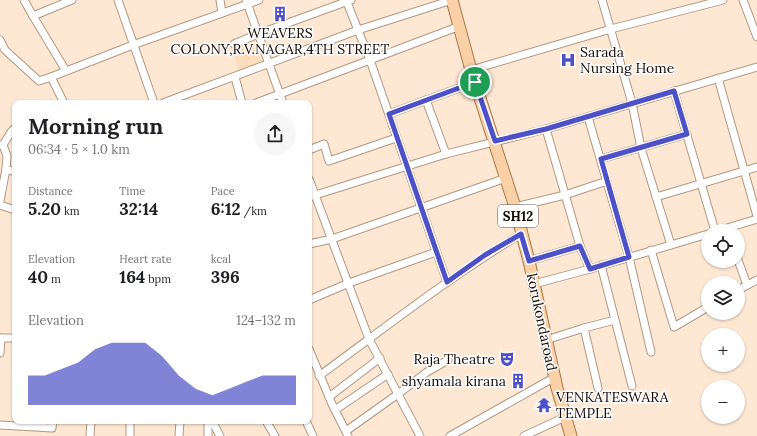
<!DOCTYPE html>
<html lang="en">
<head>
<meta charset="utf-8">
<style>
  body { margin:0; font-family:Lora,serif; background:#f6f6f6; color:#202124; height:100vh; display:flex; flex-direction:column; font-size:15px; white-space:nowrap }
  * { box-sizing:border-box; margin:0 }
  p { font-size:13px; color:#757577 }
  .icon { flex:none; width:22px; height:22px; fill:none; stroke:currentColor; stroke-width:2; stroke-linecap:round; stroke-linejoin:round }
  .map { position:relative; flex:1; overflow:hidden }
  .drawer { position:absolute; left:12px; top:100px; width:300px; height:324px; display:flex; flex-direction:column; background:#fff; border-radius:8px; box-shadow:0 1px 3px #0004 }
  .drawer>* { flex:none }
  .tools { position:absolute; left:701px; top:224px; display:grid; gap:8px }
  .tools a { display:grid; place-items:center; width:44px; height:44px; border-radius:50%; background:#fff; box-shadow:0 1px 3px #0004; font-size:20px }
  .pin { position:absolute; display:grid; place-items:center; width:34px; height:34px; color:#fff; margin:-17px; border:2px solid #fff; border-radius:50%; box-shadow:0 1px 4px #0007 }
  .round { display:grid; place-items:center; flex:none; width:42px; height:42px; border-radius:21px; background:#f6f6f6 }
  .headline { display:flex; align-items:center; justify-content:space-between; height:68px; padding:0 16px }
  h1 { font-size:22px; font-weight:700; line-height:30px }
  .metrics { display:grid; grid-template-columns:repeat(3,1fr); gap:6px; height:68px; padding:4px 16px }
  .metrics div { display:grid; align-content:center }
  .metrics b { font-size:17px; font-weight:700 }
  .metrics small { font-size:11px; font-weight:400 }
  .metrics p { font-size:11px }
  .chart { height:112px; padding:8px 16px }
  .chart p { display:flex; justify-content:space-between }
  .chart svg { width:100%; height:72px; margin-top:4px; fill:#4d50c7; opacity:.7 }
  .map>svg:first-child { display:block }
  .built { fill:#feddbd }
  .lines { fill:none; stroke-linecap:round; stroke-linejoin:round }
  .minor-casing { stroke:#b1977f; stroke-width:9 }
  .primary-casing { stroke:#a67847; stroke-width:13 }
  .minor { stroke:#fff; stroke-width:7 }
  .primary { stroke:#fad1a7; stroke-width:11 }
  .route-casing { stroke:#fff; stroke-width:8 }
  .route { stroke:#4d50c7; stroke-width:5 }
  .labels { text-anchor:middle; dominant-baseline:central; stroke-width:3; stroke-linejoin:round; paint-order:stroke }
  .shield { fill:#fff; stroke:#59534f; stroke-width:1 }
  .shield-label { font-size:13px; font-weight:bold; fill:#120903 }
  .poi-label { font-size:14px; fill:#120903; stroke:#fff; text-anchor:start }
  .street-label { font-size:14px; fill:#120903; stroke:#fff }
</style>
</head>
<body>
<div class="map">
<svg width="757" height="436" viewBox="0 0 757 436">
  <rect width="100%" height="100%" fill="#fee8d3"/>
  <path class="built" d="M255,40L263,63L239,71L232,49Z"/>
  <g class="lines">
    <g class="minor-casing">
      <g id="minor">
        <path d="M24,0L33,16L66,71"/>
        <path d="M118,0L154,103"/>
        <path d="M220,0L222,13"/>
        <path d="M246,0L283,103"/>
        <path d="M346,0L370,60L447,282"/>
        <path d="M602,0L632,103L641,148L671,245"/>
        <path d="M743,0L757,37"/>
        <path d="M33,16L72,0"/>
        <path d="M0,40L5,50L39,81L51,77"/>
        <path d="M234,44L258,34L351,0"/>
        <path d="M471,70L611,29L723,0"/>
        <path d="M235,77L242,103"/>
        <path d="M718,78L757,216"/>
        <path d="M674,91L715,231"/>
        <path d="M426,100L446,154"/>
        <path d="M64,103L51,77L133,45L259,0"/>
        <path d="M163,103L358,30L452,0"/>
        <path d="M256,103L460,26"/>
        <path d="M389,114L475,82"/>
        <path d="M588,117L629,257L651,352"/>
        <path d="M546,129L580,246L590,269"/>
        <path d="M0,145H3L7,156L6,169L15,172"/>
        <path d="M3,145L11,132L15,128"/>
        <path d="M309,150L324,144L329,161L396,138"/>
        <path d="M601,159L687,134"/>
        <path d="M309,179L369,339L420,436"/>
        <path d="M309,197L446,154L546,129L757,67"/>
        <path d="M656,197L757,167"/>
        <path d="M0,201L6,169"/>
        <path d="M0,205L15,210"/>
        <path d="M515,207L565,195L607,181"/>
        <path d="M717,231L757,219"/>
        <path d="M309,244L332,239L506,178"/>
        <path d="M651,250L674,327L708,307"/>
        <path d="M738,260L747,285"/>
        <path d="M529,261L580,246"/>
        <path d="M601,265L632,386"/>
        <path d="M534,284L590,269L708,234"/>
        <path d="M738,290L757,280"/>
        <path d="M309,300L349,283L436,252"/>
        <path d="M584,328L598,388"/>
        <path d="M0,338H15"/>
        <path d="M546,340L584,328L615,320"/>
        <path d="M309,349L332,404L348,436"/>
        <path d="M0,353L1,338"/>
        <path d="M319,376C386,327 451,276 521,234"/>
        <path d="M329,397L380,358"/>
        <path d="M335,410L388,374"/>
        <path d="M208,421V436"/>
        <path d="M212,421L220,436"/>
        <path d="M266,421L275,436"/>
        <path d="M306,421L313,436"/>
        <path d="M0,425L52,428L53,421"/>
        <path d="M346,431L398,394L427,372L448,360"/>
        <path d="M90,436L91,421"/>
        <path d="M130,436V421"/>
        <path d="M179,436L180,421"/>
        <path d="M450,436L555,377"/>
        <path d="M524,436L565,417"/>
      </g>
    </g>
    <g class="primary-casing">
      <path id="primary" d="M452,0L471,70L515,207L529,261L557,388L571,436"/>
    </g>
    <use href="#minor" class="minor"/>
    <use href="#primary" class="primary"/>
  </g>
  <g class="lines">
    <g class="route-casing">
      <path id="route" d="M475,82L495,141L546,129L674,91L687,134L601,159L629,257L590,269L580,246L529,261L521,234L485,255L447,282L389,114Z"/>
    </g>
    <use href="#route" class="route"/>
  </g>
  <defs>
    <g id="building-bare" transform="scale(1.2)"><path d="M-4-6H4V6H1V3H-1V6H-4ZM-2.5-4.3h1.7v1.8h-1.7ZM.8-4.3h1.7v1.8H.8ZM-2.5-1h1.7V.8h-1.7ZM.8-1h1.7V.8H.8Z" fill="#4d50c7" stroke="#fff" stroke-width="2.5" paint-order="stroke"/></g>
    <g id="hospital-bare" transform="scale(1.2)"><path d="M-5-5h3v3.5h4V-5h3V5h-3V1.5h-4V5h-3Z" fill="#4d50c7" stroke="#fff" stroke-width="2.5" paint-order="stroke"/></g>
    <g id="theatre-bare" transform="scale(1.2)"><path d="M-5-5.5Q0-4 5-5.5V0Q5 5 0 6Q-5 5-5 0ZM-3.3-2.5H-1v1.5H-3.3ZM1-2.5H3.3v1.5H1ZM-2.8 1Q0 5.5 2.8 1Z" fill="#4d50c7" stroke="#fff" stroke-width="2.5" paint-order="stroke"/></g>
    <g id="temple-bare" transform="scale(1.2)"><path d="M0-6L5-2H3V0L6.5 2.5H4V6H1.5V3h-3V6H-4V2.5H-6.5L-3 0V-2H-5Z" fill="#4d50c7" stroke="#fff" stroke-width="2.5" paint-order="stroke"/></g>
  </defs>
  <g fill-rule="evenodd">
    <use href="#building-bare" x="280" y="14"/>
    <use href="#hospital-bare" x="568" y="60"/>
    <use href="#theatre-bare" x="507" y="359"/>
    <use href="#building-bare" x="518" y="381"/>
    <use href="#temple-bare" x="544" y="405"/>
  </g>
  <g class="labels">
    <rect class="shield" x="498" y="205" width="40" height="22" rx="3"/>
    <g class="shield-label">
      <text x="518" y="216">SH12</text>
    </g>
    <g class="poi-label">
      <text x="280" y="33" text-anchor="middle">WEAVERS<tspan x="280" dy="16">COLONY,R.V.NAGAR,4TH STREET</tspan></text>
      <text x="580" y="52">Sarada<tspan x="580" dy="16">Nursing Home</tspan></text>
      <text x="495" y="359" text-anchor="end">Raja Theatre</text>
      <text x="506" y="381" text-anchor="end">shyamala kirana</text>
      <text x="556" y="397">VENKATESWARA<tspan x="556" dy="16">TEMPLE</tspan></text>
    </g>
    <g class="street-label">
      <text transform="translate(542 322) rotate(78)">korukondaroad</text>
    </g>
  </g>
</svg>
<div class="tools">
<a><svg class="icon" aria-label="locate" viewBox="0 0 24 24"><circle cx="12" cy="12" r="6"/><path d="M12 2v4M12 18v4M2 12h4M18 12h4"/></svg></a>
<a><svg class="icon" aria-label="layers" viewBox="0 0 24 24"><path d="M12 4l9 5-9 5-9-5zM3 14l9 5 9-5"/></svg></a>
<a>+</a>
<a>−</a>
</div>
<div class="pin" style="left:475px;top:82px;background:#1e9e55"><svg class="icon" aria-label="arrive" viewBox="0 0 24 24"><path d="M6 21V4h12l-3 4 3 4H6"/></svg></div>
<section class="drawer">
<div class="headline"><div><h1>Morning run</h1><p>06:34 · 5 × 1.0 km</p></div><a class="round"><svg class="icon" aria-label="share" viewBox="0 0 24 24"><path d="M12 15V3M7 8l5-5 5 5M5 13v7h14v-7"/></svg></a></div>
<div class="metrics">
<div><p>Distance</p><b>5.20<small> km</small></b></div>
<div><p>Time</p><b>32:14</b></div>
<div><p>Pace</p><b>6:12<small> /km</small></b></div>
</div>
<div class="metrics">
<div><p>Elevation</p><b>40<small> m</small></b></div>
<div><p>Heart rate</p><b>164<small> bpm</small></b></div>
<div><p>kcal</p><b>396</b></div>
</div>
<div class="chart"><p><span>Elevation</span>124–132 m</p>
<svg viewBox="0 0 160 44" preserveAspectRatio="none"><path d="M0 44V26L10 26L20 22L30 18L40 10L50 6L60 6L70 6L80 14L90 26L100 34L110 38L120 34L130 30L140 26L150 26L160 26V44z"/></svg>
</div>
</section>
</div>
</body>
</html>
